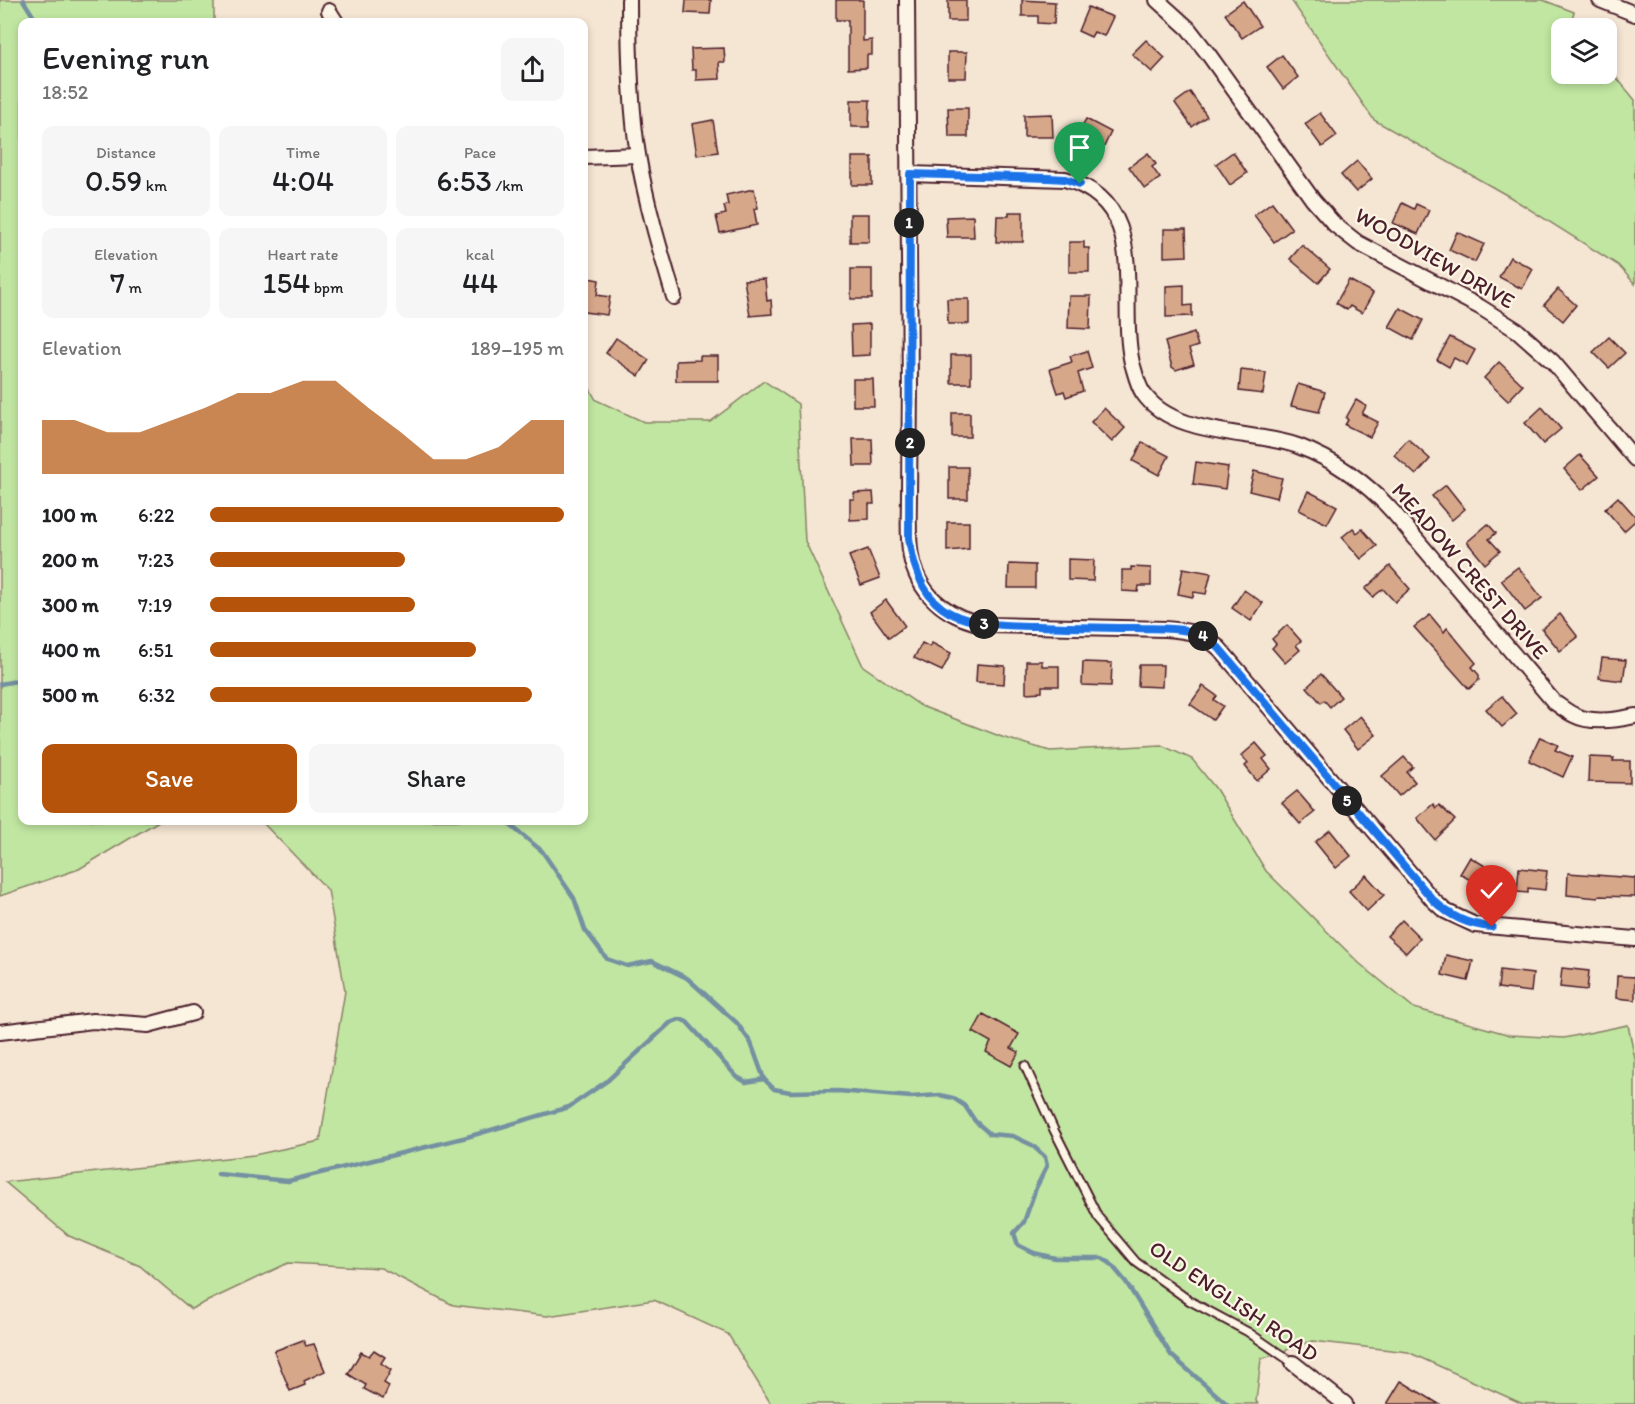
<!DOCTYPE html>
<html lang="en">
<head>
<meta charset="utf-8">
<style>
  body { margin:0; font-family:Itim,sans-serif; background:#f6f6f6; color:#202124; height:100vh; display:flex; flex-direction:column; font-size:22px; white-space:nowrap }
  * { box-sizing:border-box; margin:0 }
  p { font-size:20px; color:#757577 }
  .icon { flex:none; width:33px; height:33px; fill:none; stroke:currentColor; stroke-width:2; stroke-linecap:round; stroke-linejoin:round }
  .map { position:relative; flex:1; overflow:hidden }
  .details { position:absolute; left:18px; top:18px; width:570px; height:807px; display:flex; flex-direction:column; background:#fff; border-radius:12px; box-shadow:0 3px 9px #0003 }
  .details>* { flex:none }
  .buttons { position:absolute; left:1551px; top:18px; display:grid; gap:12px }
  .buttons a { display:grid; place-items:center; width:66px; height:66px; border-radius:12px; background:#fff; box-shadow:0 3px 9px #0003; font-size:30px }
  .pin { position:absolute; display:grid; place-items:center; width:51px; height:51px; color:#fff; margin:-62px -26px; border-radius:50% 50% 50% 0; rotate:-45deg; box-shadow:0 0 6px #0007 }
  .pin .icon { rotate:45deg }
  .km { position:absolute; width:30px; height:30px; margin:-15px; border-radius:50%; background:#222; color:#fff; font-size:16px; line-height:30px; text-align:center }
  .round { display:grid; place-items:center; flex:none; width:63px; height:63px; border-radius:12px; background:#f6f6f6 }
  .head { display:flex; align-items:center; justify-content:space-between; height:102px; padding:0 24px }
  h1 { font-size:33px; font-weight:600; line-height:45px }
  .stats { display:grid; grid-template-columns:repeat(3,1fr); gap:9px; height:102px; padding:6px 24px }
  .stats div { display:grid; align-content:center; border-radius:12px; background:#f6f6f6; text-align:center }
  .stats b { font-size:30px; font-weight:600 }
  .stats small { font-size:16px; font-weight:400 }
  .stats p { font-size:16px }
  .chart { height:168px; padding:12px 24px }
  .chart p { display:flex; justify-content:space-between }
  .chart svg { width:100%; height:108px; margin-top:6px; fill:#b45309; opacity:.7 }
  .cta { display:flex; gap:12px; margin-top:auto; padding:12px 24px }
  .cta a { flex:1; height:69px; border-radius:12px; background:#b45309; color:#fff; font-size:24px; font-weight:600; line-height:69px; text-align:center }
  .cta a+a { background:#f6f6f6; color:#202124 }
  ul { padding:0 24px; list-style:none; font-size:20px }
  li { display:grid; grid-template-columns:96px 72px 1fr; align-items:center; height:45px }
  li i { height:15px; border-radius:8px; background:#b45309 }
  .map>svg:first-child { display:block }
  .green { fill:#c1e6a1; stroke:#868266; stroke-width:1.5 }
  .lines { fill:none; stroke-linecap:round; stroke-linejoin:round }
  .stream { stroke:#7490a1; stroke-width:4.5 }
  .building { fill:#d7a78a; stroke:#4a1f2b; stroke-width:1.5 }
  .service-casing { stroke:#4a1f2b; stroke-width:11 }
  .minor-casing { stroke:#4a1f2b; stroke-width:18 }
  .service { stroke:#fcf5e5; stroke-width:7 }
  .minor { stroke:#fcf5e5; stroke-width:14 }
  .route-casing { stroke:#fff; stroke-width:12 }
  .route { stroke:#1a73e8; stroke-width:8 }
  .labels { text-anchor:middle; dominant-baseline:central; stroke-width:4.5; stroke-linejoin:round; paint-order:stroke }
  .street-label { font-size:22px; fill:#4a1f2b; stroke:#fcf5e5 }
</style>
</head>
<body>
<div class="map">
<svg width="1635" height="1404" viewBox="0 0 1635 1404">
  <rect width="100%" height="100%" fill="#f5e5d3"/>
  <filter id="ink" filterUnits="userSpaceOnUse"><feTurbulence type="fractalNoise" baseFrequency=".0167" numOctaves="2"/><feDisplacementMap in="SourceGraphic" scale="12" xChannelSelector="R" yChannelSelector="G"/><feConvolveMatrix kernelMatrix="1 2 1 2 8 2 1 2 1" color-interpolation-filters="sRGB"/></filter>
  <g filter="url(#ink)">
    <g class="green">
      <path d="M0,0H214V22H22V820L159,821L79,869L0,896Z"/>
      <path d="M1291,0H1543L1574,12L1570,25L1573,28H1562V74H1606L1607,66L1635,100V284L1618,265L1510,197L1374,120Z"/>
      <path d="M584,378L596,400L644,422H710L764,381L798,404L805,541L863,666L921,706L1002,737L1050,751L1161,745L1192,759L1216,789L1266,871L1359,963L1414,1008L1510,1035L1564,1038L1628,1025L1635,1059V1404H1523L1408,1352L1312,1341L1261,1359L1256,1401L1258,1404H771L728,1334L654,1300L547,1316L453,1305L381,1268L288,1263L191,1309L140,1266L69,1236L5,1182L254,1155L320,1141L345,991L328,890L261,821L584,820Z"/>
    </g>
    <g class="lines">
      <g class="stream">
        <path d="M23,0L37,22"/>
        <path d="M0,684L22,680"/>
        <path d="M504,820L542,851L574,898L585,930L607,959L627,966L652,961L687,978L737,1023L751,1043L764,1079L774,1089L790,1092L838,1091L911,1097L940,1095L953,1098L965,1106L975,1121L990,1134L1013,1136L1032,1145L1045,1157L1047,1166L1036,1188L1024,1222L1014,1233L1018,1245L1034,1253L1055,1258H1102L1110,1263L1126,1282L1171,1355L1227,1404"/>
        <path d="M218,1174L288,1181L467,1137L569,1107L607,1081L670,1023L680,1019L687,1022L737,1077L746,1082L764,1079"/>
      </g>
    </g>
    <g class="building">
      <path d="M686,0H711L710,14L685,13Z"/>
      <path d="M836,0H863V41L872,40V55H867V68L848,69V20H836Z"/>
      <rect x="948" y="0" width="18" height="21"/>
      <path d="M1022,0L1055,2L1054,24L1038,23V16H1022Z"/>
      <path d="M1243,1L1260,26L1242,38L1225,14Z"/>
      <path d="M1088,7L1113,17L1104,36L1094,32L1091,37L1078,31Z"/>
      <path d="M1146,40L1165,58L1152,72L1132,54Z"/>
      <path d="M724,48L725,62H719L720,79L696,80V70H692L691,49Z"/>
      <path d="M948,52H967L966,78H948Z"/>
      <path d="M1282,55L1298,77L1283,89L1267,67Z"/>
      <path d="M1190,92L1207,116L1192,127L1175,103Z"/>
      <path d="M851,100H870L869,127H851Z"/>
      <path d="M948,108H968V137H949Z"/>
      <path d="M1320,113L1337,136L1322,147L1305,124Z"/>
      <path d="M1052,114L1053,137H1024V115Z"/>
      <path d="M1086,119L1111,132L1102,151L1076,137Z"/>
      <path d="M713,120L718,152L697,155L692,124Z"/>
      <path d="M1233,152L1247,173L1230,185L1216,164Z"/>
      <path d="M1148,153L1156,164L1152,167L1160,178L1145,189L1129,167Z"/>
      <rect x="852" y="157" width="20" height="28"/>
      <path d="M1357,161L1372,179L1356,192L1341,175Z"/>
      <path d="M754,189L758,208L754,209L757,225L720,233L716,216L726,214L724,206L728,205L726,195Z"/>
      <path d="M1272,202L1292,229L1274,242L1254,215Z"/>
      <path d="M1402,203L1414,209L1416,204L1429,210L1418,234L1393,223Z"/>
      <path d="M1009,212H1023V242H996L997,216H1009Z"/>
      <rect x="850" y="214" width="19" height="28"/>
      <path d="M973,216L974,237H947L946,217Z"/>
      <path d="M1164,229H1186L1187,256L1164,257Z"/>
      <path d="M1457,232L1484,244L1475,262L1449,250Z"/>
      <path d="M1069,242H1084V248H1089V272H1069Z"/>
      <path d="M1302,245L1330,269L1318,283L1290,259Z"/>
      <path d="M1510,257L1533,269L1522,289L1499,277Z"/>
      <rect x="851" y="269" width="21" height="30"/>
      <path d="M584,277L599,280L597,295L610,297L607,315L584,312Z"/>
      <path d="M765,279L767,301L771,300L772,314L750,316L744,280Z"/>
      <path d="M1349,280L1373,293L1362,313L1350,306L1347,310L1336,303Z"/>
      <path d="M1184,285V306L1192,305V316L1166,317V286Z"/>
      <path d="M1558,289L1576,305L1563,321L1544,305Z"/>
      <path d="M1069,296H1091L1090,329L1068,328Z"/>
      <path d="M947,299H969V324H948Z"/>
      <path d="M1400,308L1423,320L1413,340L1389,327Z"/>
      <path d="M870,324V355L852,356L851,325Z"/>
      <path d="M1194,333L1198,346L1189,349L1194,364L1176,370L1172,367L1165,342Z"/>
      <path d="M1450,337L1475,350L1467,365L1454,358L1449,367L1437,360Z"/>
      <path d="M1609,337L1625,353L1609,368L1593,352Z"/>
      <path d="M616,338L649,360L639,376L606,353Z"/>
      <path d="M1087,351L1092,368L1078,373L1083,391L1066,397L1064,391L1058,393L1050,369L1072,362L1070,356Z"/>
      <rect x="951" y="355" width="20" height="28"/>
      <path d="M700,356H718V381H676V361L700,360Z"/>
      <path d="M1499,362L1523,385L1508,401L1484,378Z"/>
      <path d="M1241,370L1266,373L1263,394L1239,391Z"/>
      <path d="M853,379H873L874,406H853Z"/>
      <path d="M1298,384L1325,392L1319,412L1291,406Z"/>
      <path d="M1356,400L1366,406L1362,414L1378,422L1370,437L1345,425L1348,420L1346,418Z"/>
      <path d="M1542,407L1561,429L1543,444L1525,423Z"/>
      <path d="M1104,408L1125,428L1112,442L1091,422Z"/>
      <rect x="952" y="413" width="18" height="24"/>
      <path d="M853,439H872L873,466H854Z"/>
      <path d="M1408,439L1430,459L1416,475L1394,455Z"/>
      <path d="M1142,442L1169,456L1159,475L1133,461Z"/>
      <path d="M1580,455L1599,476L1582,490L1564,469Z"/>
      <path d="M1196,462L1228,467L1225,489L1193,484Z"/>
      <rect x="949" y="467" width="19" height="32"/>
      <path d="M1254,471L1282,478L1277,498L1249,491Z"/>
      <path d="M1446,485L1465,509L1452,520L1432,496Z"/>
      <path d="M1308,491L1337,506L1327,524L1299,510Z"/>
      <path d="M873,492L874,504H869V519L850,520V499H854V493Z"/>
      <path d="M1618,497L1635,516V521L1624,531L1605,509Z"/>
      <path d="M947,522H969V549L947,551Z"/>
      <path d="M1488,524L1496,533L1489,539L1500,551L1485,564L1467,542Z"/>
      <path d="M1353,528L1357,533L1362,529L1377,546L1361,559L1342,537Z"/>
      <path d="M868,549L880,578L861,585L849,556Z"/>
      <path d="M1068,559L1094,560L1093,581L1068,580Z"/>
      <path d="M1009,564L1035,565V588H1008Z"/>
      <path d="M1390,566L1410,589L1395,602L1383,589L1373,597L1365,589Z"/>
      <path d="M1131,567L1151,568V586H1139L1138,592L1122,591V570H1131Z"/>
      <path d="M1518,567L1542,598L1525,611L1501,580Z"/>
      <path d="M1183,568L1211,573L1206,594L1194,592L1193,597L1178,594Z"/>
      <path d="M1244,590L1263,603L1251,621L1232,608Z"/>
      <path d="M886,600L905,626L889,638L870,612Z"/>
      <path d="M1560,614L1578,637L1560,651L1542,629Z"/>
      <path d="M1430,615L1444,632L1447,628L1476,663L1472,667L1479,675V680L1469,689L1414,627Z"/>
      <path d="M1287,625L1301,641L1296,645L1300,650L1285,663L1272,648L1276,644L1272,639Z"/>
      <path d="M922,643L930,647L932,643L951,653L942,671L914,658Z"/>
      <path d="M1602,658L1626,660L1623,681L1599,678Z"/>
      <path d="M1026,661H1042V666H1059V686H1042V692L1026,693Z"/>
      <path d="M1083,662L1112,663L1111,686L1082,685Z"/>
      <path d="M977,664L1005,666L1004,684L976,682Z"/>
      <path d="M1139,665H1163L1162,687L1138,686Z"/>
      <path d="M1321,674L1341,697L1330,707L1324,700L1321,703L1307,687Z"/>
      <path d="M1203,686L1217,696L1214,700L1223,706L1213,720L1190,704Z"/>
      <path d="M1502,696L1517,714L1502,727L1486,709Z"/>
      <path d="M1360,716L1376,735L1358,749L1343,730Z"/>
      <path d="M1540,737L1558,745L1555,750L1572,757L1563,777L1529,761Z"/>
      <path d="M1256,743L1267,756L1263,759L1271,769L1257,781L1245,766L1248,763L1241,756Z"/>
      <path d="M1404,757L1413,767L1407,772L1415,782L1399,796L1382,776Z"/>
      <path d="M1589,757L1614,758L1613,761H1630V783L1588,782Z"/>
      <path d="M1297,791L1315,812L1300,824L1282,803Z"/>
      <path d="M1433,804L1436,808L1439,805L1455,820L1435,840L1417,818Z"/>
      <path d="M1330,830L1351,856L1336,868L1315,842Z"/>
      <path d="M1470,857L1492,870L1482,887L1460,874Z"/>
      <path d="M1519,868L1547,871L1545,890L1528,888V893L1517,892Z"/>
      <path d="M1568,873L1635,878V897L1598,896V898L1567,895Z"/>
      <path d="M1366,875L1384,895L1367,911L1349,891Z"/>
      <path d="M1402,920L1420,938L1406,953L1387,936Z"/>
      <path d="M1446,955L1473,961L1468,981L1442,975Z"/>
      <path d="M1562,968L1589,971L1587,990L1560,987Z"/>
      <path d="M1500,970L1533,974L1531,992L1498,988Z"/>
      <path d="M1617,976L1635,977V1000L1616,998Z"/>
      <path d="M983,1014L1019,1034L1011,1048L1019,1052L1011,1066L986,1052L991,1042L973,1032Z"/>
      <path d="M303,1340L306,1346L314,1344L325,1371L304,1381L305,1385L290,1391L274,1351Z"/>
      <path d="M374,1350L385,1357L381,1363L391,1370L384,1383L389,1386L383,1399L364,1389L366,1385L348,1374L361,1352L369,1356Z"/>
      <path d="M1401,1381L1439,1404H1387Z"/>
    </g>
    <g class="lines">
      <g class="service-casing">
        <path id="service" d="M1025,1066L1054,1130L1098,1217L1136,1262L1190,1301L1248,1332L1293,1363"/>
      </g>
      <g class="minor-casing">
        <g id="minor">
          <path d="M629,0C629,51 630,104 638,155C646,203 660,250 674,297"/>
          <path d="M907,0C909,128 910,257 910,386C910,422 909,458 909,494C909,517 907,540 912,562C922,599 952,619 987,625L1165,629C1189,631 1200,632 1219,648L1433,900L1445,911L1475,925L1635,939"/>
          <path d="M1157,0L1188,28L1209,55L1313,200L1335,225L1358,243L1480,307L1518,331L1553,362L1635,459"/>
          <path d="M1600,0L1635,14"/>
          <path d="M329,11L336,22"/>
          <path d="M584,157L638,155"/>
          <path d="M910,174L1065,179C1153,204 1117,297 1132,363C1135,372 1137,384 1143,393C1173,437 1252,430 1298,446C1335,460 1368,484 1394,513L1554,702C1560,706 1567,712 1574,715C1591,724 1617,720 1635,716"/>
          <path d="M0,1032L93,1021L148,1025L193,1013"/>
          <path d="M1293,1363L1345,1404"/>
        </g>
      </g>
      <use href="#service" class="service"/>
      <use href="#minor" class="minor"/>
    </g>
  </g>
  <g class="lines" filter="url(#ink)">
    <g class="route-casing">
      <path id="route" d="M1080,184L1065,179L1048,178L910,174L909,538C921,621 963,625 1037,626C1070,627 1104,628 1137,628C1170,629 1193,625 1219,648L1433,900C1451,917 1468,925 1492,927"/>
    </g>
    <use href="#route" class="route"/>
  </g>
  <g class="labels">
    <g class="street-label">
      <text transform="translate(1435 258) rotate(30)">WOODVIEW DRIVE</text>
      <text transform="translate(1470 571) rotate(49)">MEADOW CREST DRIVE</text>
      <text transform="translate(1234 1301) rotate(34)">OLD ENGLISH ROAD</text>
    </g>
  </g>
</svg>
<div class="buttons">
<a><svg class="icon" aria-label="layers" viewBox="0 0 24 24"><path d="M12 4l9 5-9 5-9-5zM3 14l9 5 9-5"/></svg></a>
</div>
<div class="pin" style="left:1080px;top:184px;background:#1e9e55"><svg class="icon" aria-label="arrive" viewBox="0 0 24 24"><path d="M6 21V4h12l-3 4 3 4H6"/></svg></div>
<div class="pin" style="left:1492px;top:927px;background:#d93025"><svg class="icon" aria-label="check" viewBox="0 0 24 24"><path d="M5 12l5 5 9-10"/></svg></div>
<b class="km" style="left:909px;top:223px">1</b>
<b class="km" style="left:910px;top:443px">2</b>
<b class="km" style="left:984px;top:624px">3</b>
<b class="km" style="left:1203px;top:636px">4</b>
<b class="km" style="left:1347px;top:801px">5</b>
<section class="details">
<div class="head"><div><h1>Evening run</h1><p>18:52</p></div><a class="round"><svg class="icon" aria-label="share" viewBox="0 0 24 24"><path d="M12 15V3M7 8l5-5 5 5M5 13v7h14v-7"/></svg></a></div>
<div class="stats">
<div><p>Distance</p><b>0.59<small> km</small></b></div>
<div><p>Time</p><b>4:04</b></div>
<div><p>Pace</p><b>6:53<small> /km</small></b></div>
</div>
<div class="stats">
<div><p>Elevation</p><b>7<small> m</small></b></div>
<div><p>Heart rate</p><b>154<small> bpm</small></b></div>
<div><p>kcal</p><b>44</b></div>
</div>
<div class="chart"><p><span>Elevation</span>189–195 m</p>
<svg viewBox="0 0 160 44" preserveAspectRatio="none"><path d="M0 44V22L10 22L20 27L30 27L40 22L50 17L60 11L70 11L80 6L90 6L100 17L110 27L120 38L130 38L140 33L150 22L160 22V44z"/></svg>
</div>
<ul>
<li><b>100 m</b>6:22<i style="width:100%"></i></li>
<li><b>200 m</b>7:23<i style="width:55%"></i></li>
<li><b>300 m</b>7:19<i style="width:58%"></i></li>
<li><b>400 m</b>6:51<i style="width:75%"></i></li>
<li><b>500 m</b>6:32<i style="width:91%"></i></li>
</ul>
<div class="cta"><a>Save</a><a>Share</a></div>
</section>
</div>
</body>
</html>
